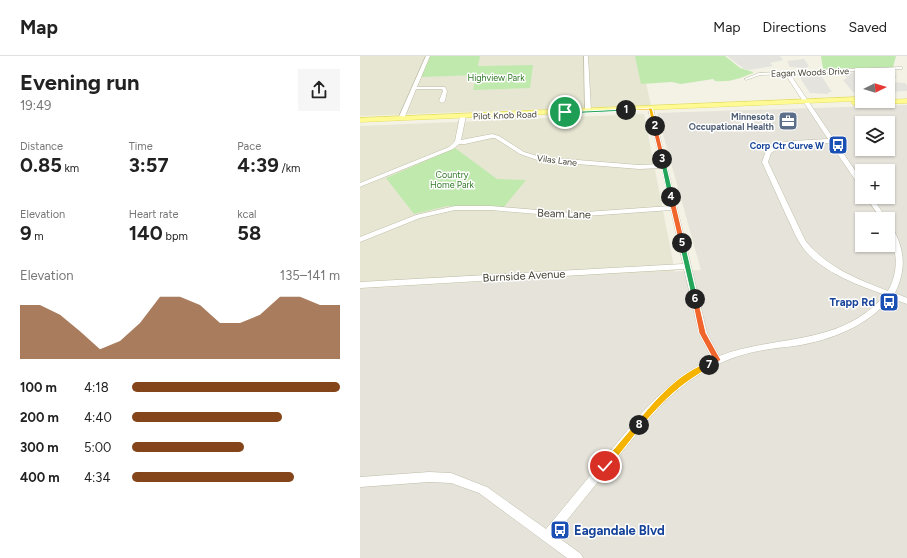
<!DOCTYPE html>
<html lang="en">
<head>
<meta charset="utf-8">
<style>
  body { margin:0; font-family:Figtree,sans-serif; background:#f6f6f6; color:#222; height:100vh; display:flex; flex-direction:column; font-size:15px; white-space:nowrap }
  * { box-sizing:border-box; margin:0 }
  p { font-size:13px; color:#767676 }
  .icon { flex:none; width:22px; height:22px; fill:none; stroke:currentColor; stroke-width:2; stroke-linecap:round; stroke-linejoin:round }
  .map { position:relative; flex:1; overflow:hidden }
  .drawer { display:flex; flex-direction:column; background:#fff; width:360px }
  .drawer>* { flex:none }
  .needle { width:26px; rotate:85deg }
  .fabs { position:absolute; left:495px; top:12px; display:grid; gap:8px }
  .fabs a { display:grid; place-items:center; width:40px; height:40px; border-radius:0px; background:#fff; box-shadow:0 1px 3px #0004; font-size:20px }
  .pin { position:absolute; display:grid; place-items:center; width:34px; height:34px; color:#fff; margin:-17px; border:2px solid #fff; border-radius:50%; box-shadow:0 1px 4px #0007 }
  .km { position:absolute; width:20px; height:20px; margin:-10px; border-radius:50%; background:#222; color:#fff; font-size:11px; line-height:20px; text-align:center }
  .round { display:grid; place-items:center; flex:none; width:42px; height:42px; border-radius:0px; background:#f6f6f6 }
  .summary { display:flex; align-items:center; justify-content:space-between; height:68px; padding:0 20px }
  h1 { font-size:22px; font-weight:700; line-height:30px }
  .metrics { display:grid; grid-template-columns:repeat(3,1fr); gap:6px; height:68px; padding:4px 20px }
  .metrics div { display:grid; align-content:center }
  .metrics b { font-size:20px; font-weight:700 }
  .metrics small { font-size:11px; font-weight:400 }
  .metrics p { font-size:11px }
  .chart { height:112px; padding:8px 20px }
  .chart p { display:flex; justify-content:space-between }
  .chart svg { width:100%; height:72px; margin-top:4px; fill:#85451a; opacity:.7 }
  ul { padding:0 20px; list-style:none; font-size:13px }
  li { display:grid; grid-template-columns:64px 48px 1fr; align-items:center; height:30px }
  li i { height:10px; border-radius:5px; background:#85451a }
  header { display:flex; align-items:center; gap:24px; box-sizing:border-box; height:56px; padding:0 20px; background:#fff; border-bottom:1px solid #e0e0e0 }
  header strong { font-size:19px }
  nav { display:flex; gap:22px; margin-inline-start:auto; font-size:14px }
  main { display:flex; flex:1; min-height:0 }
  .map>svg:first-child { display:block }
  .residential { fill:#e7e6d3 }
  .industrial { fill:#e5e3da; fill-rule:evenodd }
  .green { fill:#bfe9ad }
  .parking { fill:#e4e3de }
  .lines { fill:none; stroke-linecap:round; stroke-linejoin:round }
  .minor-casing { stroke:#bfbda8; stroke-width:1 }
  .major-casing { stroke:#e6df60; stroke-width:1 }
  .minor { fill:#fff; fill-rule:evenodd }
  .major { fill:#fffb92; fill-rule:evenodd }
  .split-1 { fill:#22a559; stroke:#fff }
  .split-2 { fill:#f5b400; stroke:#fff }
  .split-3 { fill:#f0652b; stroke:#fff }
  .split-4 { fill:#22a559; stroke:#fff }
  .split-5 { fill:#f0652b; stroke:#fff }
  .split-6 { fill:#22a559; stroke:#fff }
  .split-7 { fill:#f0652b; stroke:#fff }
  .split-8 { fill:#f5b400; stroke:#fff }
  .split-9 { fill:#f5b400; stroke:#fff }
  .labels { text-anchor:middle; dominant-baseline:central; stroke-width:3; stroke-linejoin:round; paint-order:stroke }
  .far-street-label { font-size:9px; fill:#464335; stroke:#fff }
  .far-park-label { font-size:9px; fill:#317927; stroke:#fff }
  .far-service-label { font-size:9px; font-weight:bold; fill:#4e5e75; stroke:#fff; text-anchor:end }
  .far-transit-label { font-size:9px; font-weight:bold; fill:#164399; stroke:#fff; text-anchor:end }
  .street-label { font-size:11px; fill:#464335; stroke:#fff }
  .transit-label { font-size:11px; font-weight:bold; fill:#164399; stroke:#fff; text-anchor:end }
  .near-transit-label { font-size:13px; font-weight:bold; fill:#164399; stroke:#fff; text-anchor:start }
</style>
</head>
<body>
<header>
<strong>Map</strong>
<nav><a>Map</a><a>Directions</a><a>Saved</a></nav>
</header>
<main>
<section class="drawer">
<div class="summary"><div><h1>Evening run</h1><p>19:49</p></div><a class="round"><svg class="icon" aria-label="share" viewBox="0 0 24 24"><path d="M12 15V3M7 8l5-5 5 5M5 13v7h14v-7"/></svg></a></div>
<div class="metrics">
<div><p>Distance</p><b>0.85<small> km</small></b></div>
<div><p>Time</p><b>3:57</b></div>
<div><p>Pace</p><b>4:39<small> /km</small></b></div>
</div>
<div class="metrics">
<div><p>Elevation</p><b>9<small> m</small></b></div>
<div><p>Heart rate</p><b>140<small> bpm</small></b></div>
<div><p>kcal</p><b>58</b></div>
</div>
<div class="chart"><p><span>Elevation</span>135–141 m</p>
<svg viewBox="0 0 160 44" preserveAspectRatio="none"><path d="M0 44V11L10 11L20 17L30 27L40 38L50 33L60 22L70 6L80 6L90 11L100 22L110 22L120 17L130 6L140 6L150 11L160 11V44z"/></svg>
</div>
<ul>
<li><b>100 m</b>4:18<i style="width:100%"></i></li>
<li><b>200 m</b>4:40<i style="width:72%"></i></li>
<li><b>300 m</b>5:00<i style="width:54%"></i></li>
<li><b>400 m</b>4:34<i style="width:78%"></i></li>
</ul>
</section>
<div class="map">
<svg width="547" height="502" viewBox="0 0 547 502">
  <rect width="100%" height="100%" fill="#f3f2e5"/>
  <g class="residential">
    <path d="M0,0H280L291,49L0,60Z"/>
    <path d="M284,58L315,216L0,233V70Z"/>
  </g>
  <path class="industrial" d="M547,49V502H0V233L341,214L297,57ZM502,67H528V93H502ZM502,115H528V141H502ZM502,163H528V189H502Z"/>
  <g class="green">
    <path d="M70,0H120L118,10L173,9L170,32L113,34L116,19L61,21Z"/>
    <path d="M275,0H365L380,12L393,16V17C378,23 371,26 355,25L353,23L321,28L312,26L281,28Z"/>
    <path d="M461,0H536L533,11L463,13Z"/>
    <path d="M95,92L137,123L166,124L143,152L87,150L54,158L26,122Z"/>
  </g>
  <g class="parking">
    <path d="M367,0H420L423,4L410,7L413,10L389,14L384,13Z"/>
    <path d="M444,3L449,10L447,11V12L430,11L427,5Z"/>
    <path d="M531,15L537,21L532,24L533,26L545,27L547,29V35L528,36V19H502V37L493,36L483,24L487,22L485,19L487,18V17Z"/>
    <path d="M460,18L472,36H468L469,38L450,37L439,20H443L442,19Z"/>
  </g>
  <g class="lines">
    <g class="minor-casing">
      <g id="minor">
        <path d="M66,0H70L57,31H85L87,35L85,45L82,47L79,45L83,35L82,33H56L44,63L39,64L38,63Z"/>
        <path d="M224,0H228L231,55L228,57L225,55Z"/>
        <path d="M540,11H542V13L430,18L502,125V132L500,131L470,87L422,90L411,97L408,106L445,184C466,211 497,223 528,235C536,220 538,205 533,188C531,181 528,175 528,167L530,168C545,192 547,212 535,237L547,242V248L531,242C507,270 472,284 435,290C416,292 397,294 379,300C341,312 314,334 288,364L195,479L221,498L223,502H207L119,437L91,427L69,426L0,431V421L69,416L91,417L127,431L186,473L281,358C302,335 324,315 352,303L339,277L324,213L0,232V226L323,208L311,154L212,161L131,154H95L60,162L0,186V181L56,159L95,150H131L212,157L310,150L302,112L279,113L180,105L160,98L135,82H132L105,88H99L93,93L2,130L0,131V127L89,91L95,85L100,60L103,58L106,60L101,84L132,78L139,80L164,96L181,101L279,109L301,108L288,53L293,52L347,277L359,300C417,278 480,291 525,239C498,229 470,219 449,199C438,188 433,173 426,159C418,141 410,124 402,106L406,95L420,87L432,85L468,83L425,18L400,19L386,24L384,23L399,17Z"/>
        <path d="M506,141H512L527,163H521Z"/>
      </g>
    </g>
    <g class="major-casing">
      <path id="major" d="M502,41V45L547,43V47L494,49L491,47L493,45L0,66V62Z"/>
    </g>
    <use href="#minor" class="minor"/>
    <use href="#major" class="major"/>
  </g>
  <path class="split-1" d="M266,53L267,55L205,58L203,56Z"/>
  <path class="split-2" d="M292,52L297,70L295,71L292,70L289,54L266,55L264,54Z"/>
  <path class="split-3" d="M295,69L297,70L305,103L302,104L300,103L292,70Z"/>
  <path class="split-4" d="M302,101L305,103L314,141L311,143L308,141L300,103Z"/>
  <path class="split-5" d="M311,139L314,141L325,187L322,189L319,187L308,141Z"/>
  <path class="split-6" d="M322,185L325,187L338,243L335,245L332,243L319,187Z"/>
  <path class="split-7" d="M335,241L338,243L346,277L361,304L349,311L345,309L353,303L339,277L332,243Z"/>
  <path class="split-8" d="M349,306L353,309L351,311C320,328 304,344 281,371H276V367C296,343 319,316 349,306Z"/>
  <path class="split-9" d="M279,366L283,369L281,371L248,413H242L241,410L242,407L276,367Z"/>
  <defs>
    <g id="office-square" transform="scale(1)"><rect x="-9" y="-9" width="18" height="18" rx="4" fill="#5c6f8a" stroke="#fff"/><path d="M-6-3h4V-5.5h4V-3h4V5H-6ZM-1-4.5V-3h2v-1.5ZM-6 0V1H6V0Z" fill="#fff"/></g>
    <g id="bus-square" transform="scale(1)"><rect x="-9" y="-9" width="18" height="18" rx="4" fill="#1a4fb4" stroke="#fff"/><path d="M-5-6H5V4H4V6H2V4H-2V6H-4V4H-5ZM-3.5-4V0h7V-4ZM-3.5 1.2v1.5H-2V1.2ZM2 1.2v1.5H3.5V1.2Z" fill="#fff"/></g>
  </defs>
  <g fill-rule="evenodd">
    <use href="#office-square" x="428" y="65"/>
    <use href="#bus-square" x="478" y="89"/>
    <use href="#bus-square" x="529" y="246"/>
    <use href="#bus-square" x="200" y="474"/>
  </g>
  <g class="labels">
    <g class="far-street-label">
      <text transform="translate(450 16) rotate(-2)">Eagan Woods Drive</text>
      <text transform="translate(145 59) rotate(-2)">Pilot Knob Road</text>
      <text transform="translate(197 104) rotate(7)">Vilas Lane</text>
    </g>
    <g class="far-park-label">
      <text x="136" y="21">Highview Park</text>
      <text x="92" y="118">Country<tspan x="92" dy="10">Home Park</tspan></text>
    </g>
    <g class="far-service-label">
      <text x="414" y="60">Minnesota<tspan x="414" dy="10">Occupational Health</tspan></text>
    </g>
    <g class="far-transit-label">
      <text x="464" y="89">Corp Ctr Curve W</text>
    </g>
    <g class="street-label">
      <text transform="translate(204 158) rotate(2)">Beam Lane</text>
      <text transform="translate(164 220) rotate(-3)">Burnside Avenue</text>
    </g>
    <g class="transit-label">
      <text x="515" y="246">Trapp Rd</text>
    </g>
    <g class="near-transit-label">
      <text x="214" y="474">Eagandale Blvd</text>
    </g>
  </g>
</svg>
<div class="fabs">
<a><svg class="needle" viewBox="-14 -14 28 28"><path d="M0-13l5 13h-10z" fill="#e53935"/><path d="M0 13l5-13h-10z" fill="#767676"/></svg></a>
<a><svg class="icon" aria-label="layers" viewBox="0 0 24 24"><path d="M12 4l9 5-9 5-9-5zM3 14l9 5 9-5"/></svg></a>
<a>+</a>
<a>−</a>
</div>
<div class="pin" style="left:205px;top:56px;background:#1e9e55"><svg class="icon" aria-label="arrive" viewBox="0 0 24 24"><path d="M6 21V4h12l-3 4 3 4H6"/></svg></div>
<div class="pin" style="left:245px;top:410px;background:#d93025"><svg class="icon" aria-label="check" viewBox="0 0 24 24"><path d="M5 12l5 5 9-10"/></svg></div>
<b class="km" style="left:266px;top:54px">1</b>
<b class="km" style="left:295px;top:70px">2</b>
<b class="km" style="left:302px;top:103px">3</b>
<b class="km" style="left:311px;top:141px">4</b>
<b class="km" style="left:322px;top:187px">5</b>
<b class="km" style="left:335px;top:243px">6</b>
<b class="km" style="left:349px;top:309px">7</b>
<b class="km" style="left:279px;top:369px">8</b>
</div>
</main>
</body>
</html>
